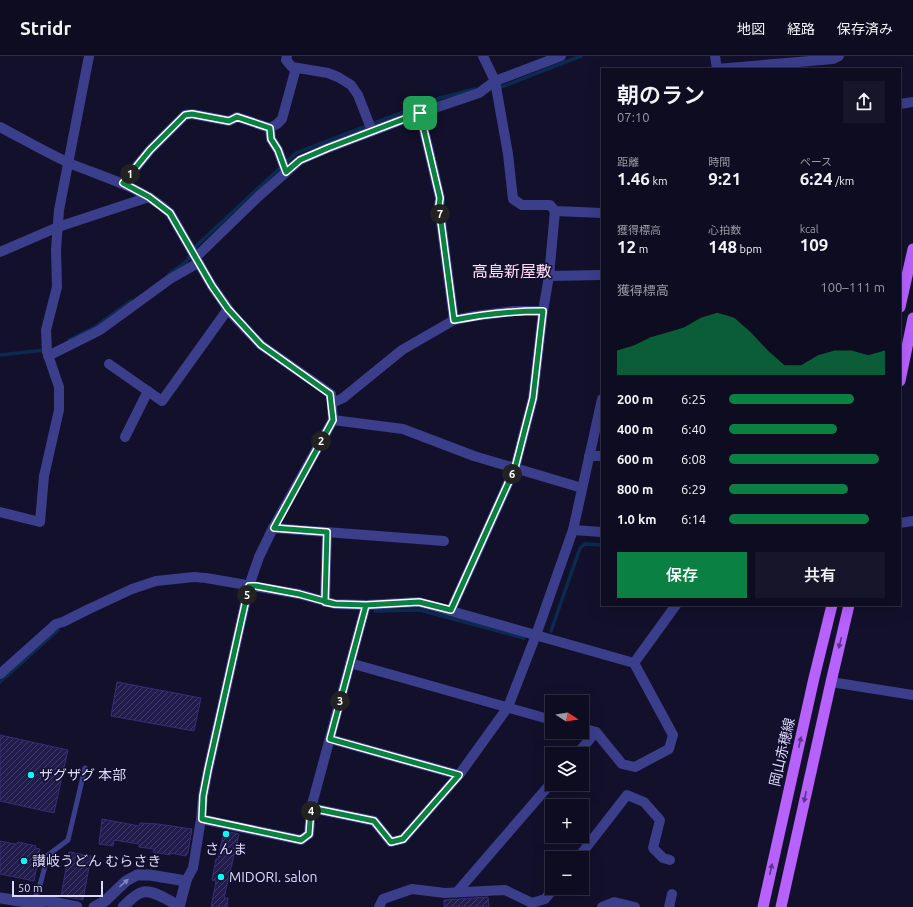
<!DOCTYPE html>
<html lang="ja">
<head>
<meta charset="utf-8">
<style>
  body { margin:0; font-family:Ubuntu,"Noto Sans JP",sans-serif; background:#171529; color:#f1f3f6; height:100vh; display:flex; flex-direction:column; font-size:15px; white-space:nowrap }
  * { box-sizing:border-box; margin:0 }
  p { font-size:13px; color:#9b9ba5 }
  .icon { flex:none; width:22px; height:22px; fill:none; stroke:currentColor; stroke-width:2; stroke-linecap:round; stroke-linejoin:round }
  .map { position:relative; flex:1; overflow:hidden }
  .drawer { position:absolute; left:601px; top:12px; width:300px; height:538px; display:flex; flex-direction:column; background:#0e0c20; border-radius:0px; box-shadow:0 4px 16px #0002,0 0 0 1px #2e2c3e }
  .drawer>* { flex:none }
  .needle { width:26px; rotate:102deg }
  .tools { position:absolute; left:545px; top:639px; display:grid; gap:8px }
  .tools a { display:grid; place-items:center; width:44px; height:44px; border-radius:0px; background:#0e0c20; box-shadow:0 4px 16px #0002,0 0 0 1px #2e2c3e; font-size:20px }
  .scale { position:absolute; left:12px; bottom:10px; width:91px; box-sizing:border-box; padding-left:4px; border:2px solid #dcdaff; border-top:0; font-size:11px; line-height:14px; white-space:nowrap; color:#dcdaff; -webkit-text-stroke:3px #13102b; paint-order:stroke }
  .pin { position:absolute; display:grid; place-items:center; width:34px; height:34px; color:#fff; margin:-17px; border-radius:8px; box-shadow:0 2px 6px #0006 }
  .km { position:absolute; width:20px; height:20px; margin:-10px; border-radius:50%; background:#222; color:#fff; font-size:11px; line-height:20px; text-align:center }
  .round { display:grid; place-items:center; flex:none; width:42px; height:42px; border-radius:0px; background:#171529 }
  .summary { display:flex; align-items:center; justify-content:space-between; height:68px; padding:0 16px }
  h1 { font-size:22px; font-weight:600; line-height:30px }
  .metrics { display:grid; grid-template-columns:repeat(3,1fr); gap:6px; height:68px; padding:4px 16px }
  .metrics div { display:grid; align-content:center }
  .metrics b { font-size:17px; font-weight:600 }
  .metrics small { font-size:11px; font-weight:400 }
  .metrics p { font-size:11px }
  .chart { height:112px; padding:8px 16px }
  .chart p { display:flex; justify-content:space-between }
  .chart svg { width:100%; height:72px; margin-top:4px; fill:#0b8043; opacity:.7 }
  .cta { display:flex; gap:8px; margin-top:auto; padding:8px 16px }
  .cta a { flex:1; height:46px; border-radius:0px; background:#0b8043; color:#fff; font-size:16px; font-weight:600; line-height:46px; text-align:center }
  .cta a+a { background:#171529; color:#f1f3f6 }
  ul { padding:0 16px; list-style:none; font-size:13px }
  li { display:grid; grid-template-columns:64px 48px 1fr; align-items:center; height:30px }
  li i { height:10px; border-radius:5px; background:#0b8043 }
  header { display:flex; align-items:center; gap:24px; box-sizing:border-box; height:56px; padding:0 20px; background:#0e0c20; border-bottom:1px solid #2e2c3e }
  header strong { font-size:19px }
  nav { display:flex; gap:22px; margin-inline-start:auto; font-size:14px }
  .map>svg:first-child { display:block }
  .lines { fill:none; stroke-linecap:round; stroke-linejoin:round }
  .stream { stroke:#0c2a4f; stroke-width:3.5 }
  .building { fill:url(#building-hatch); stroke:#362d79 }
  .service { stroke:#3a3e8b; stroke-width:5 }
  .minor { stroke:#3a3e8b; stroke-width:10 }
  .tertiary { stroke:#3a3e8b; stroke-width:11 }
  .primary { stroke:#b761ff; stroke-width:11 }
  .oneway { fill:#5d348a }
  .oneway2 { fill:#8384bf }
  .route-casing { stroke:#fff; stroke-width:8 }
  .route { stroke:#0b8043; stroke-width:5 }
  .poi-dot { fill:#06fbff; stroke:#13102b; stroke-width:1.5 }
  .labels { text-anchor:middle; dominant-baseline:central; stroke-width:3; stroke-linejoin:round; paint-order:stroke }
  .street-label { font-size:14px; fill:#dcdaff; stroke:#13102b }
  .poi-label { font-size:14px; fill:#dcdaff; stroke:#13102b; text-anchor:start }
  .quarter-label { font-size:16px; fill:#ffdcf5; stroke:#13102b }
</style>
</head>
<body>
<header>
<strong>Stridr</strong>
<nav><a>地図</a><a>経路</a><a>保存済み</a></nav>
</header>
<div class="map">
<svg width="913" height="851" viewBox="0 0 913 851">
  <defs>
    <pattern id="building-hatch" width="6" height="6" patternUnits="userSpaceOnUse"><rect width="6" height="6" fill="#221c4d"/><path d="M-1 1l2-2M0 6l6-6M5 7l2-2" fill="none" stroke="#423c68"/></pattern>
  </defs>
  <rect width="100%" height="100%" fill="#13102b"/>
  <g class="lines">
    <g class="stream">
      <path d="M501,31L581,0"/>
      <path d="M169,218L186,206L196,190L296,97L440,42L475,33"/>
      <path d="M69,284L95,271L131,245"/>
      <path d="M0,299L45,294"/>
      <path d="M375,555L420,554L524,582"/>
      <path d="M551,575L580,492L585,488L602,489"/>
      <path d="M0,626L58,574"/>
    </g>
  </g>
  <g class="building">
    <path d="M117,626L201,642L194,675L111,660Z"/>
    <path d="M0,679L68,694L54,757L0,745Z"/>
    <path d="M102,763L139,770L140,767L158,768L192,773L188,796L186,800L170,797V799L153,796L154,793L139,791V788L114,784L113,790L99,788Z"/>
    <path d="M224,775L239,778L224,842H228L227,851H211L216,825L212,824L216,803H218Z"/>
    <path d="M0,785L15,788H17L18,786L36,790L35,792L40,793L34,825L0,818Z"/>
    <path d="M69,796L91,800L83,844L61,840Z"/>
    <path d="M488,841L489,851H444V844Z"/>
  </g>
  <g class="lines">
    <path class="service" d="M33,846L40,829L48,799L68,784L85,712"/>
    <g class="minor">
      <path d="M287,0L286,4L292,11L328,17L338,21L351,29L358,39L372,75"/>
      <path d="M483,0L495,25L508,98L513,143L522,149H550L555,155L602,157"/>
      <path d="M715,0L717,13"/>
      <path d="M717,13L833,3L839,0"/>
      <path d="M900,48L913,46"/>
      <path d="M420,57L440,142L439,150L454,264"/>
      <path d="M0,71C23,83 45,96 69,107C105,122 140,130 170,157L212,230L231,257L261,289L331,338L333,364L273,472L259,501L249,530L208,714L203,740L201,763L193,812L186,825"/>
      <path d="M270,72L277,68L282,63L296,12"/>
      <path d="M123,127L150,94L185,59L192,58L229,65L237,61L270,72L271,83L278,94L286,116"/>
      <path d="M0,196L58,171L149,141"/>
      <path d="M196,201L259,140L300,104L328,92L420,57L479,37L495,25L561,0"/>
      <path d="M549,220L602,219"/>
      <path d="M48,300L100,274L170,223L198,207"/>
      <path d="M109,308L162,345L228,253"/>
      <path d="M332,347L343,342L402,294L454,264L475,260L514,255H543"/>
      <path d="M333,364L403,373L474,400L582,432"/>
      <path d="M125,381L148,335"/>
      <path d="M589,400H602"/>
      <path d="M0,456L40,466L44,420L59,354V331L47,296L46,274L57,231L56,193L59,154L89,0"/>
      <path d="M900,467L913,465"/>
      <path d="M273,472L444,485"/>
      <path d="M573,474L602,476"/>
      <path d="M325,546L327,476"/>
      <path d="M451,554L515,412L533,342L543,255L549,220L555,155"/>
      <path d="M350,607L552,664"/>
      <path d="M0,618L56,568L63,566L89,553L132,533L156,525L194,521L206,522L299,538L335,548L366,549L419,546L634,607"/>
      <path d="M831,626L913,639"/>
      <path d="M582,672L596,676L622,708L635,711L669,693L673,679L634,607L676,549"/>
      <path d="M330,683L459,719"/>
      <path d="M577,698L596,676"/>
      <path d="M311,752L374,765L391,786L403,783L459,719L508,651L536,579L573,474L602,343"/>
      <path d="M201,763L301,784L309,778L311,752L366,549"/>
      <path d="M578,802L627,739L644,746L660,764L653,792L663,802L670,804"/>
      <path d="M457,836L552,726"/>
      <path d="M379,851L383,843L412,833L445,837L505,834L532,847L545,843L554,832"/>
      <path d="M602,851L614,846L635,851"/>
      <path d="M669,851L672,838"/>
    </g>
    <g class="tertiary">
      <path d="M0,842L32,847L38,850"/>
      <path d="M32,847L47,845L77,851"/>
      <path d="M94,851L105,845L126,825L137,819H150L186,825L179,851"/>
      <path d="M123,851C128,846 135,838 143,836C154,834 170,845 179,850"/>
    </g>
    <g class="primary">
      <path d="M900,251L913,193"/>
      <path d="M900,325L913,262"/>
      <path d="M763,851L814,622L832,549"/>
      <path d="M781,851L831,626L849,549"/>
    </g>
  </g>
  <defs><path id="oneway-solid" d="M-6-.8H1V-3.2L6.5 0L1 3.2V.8H-6Z"/></defs>
  <g class="oneway">
    <use href="#oneway-solid" transform="translate(840 587) rotate(104)"/>
    <use href="#oneway-solid" transform="translate(800 686) rotate(-77)"/>
    <use href="#oneway-solid" transform="translate(805 741) rotate(102)"/>
    <use href="#oneway-solid" transform="translate(771 813) rotate(-77)"/>
  </g>
  <use class="oneway2" href="#oneway-solid" transform="translate(124 827) rotate(-40)"/>
  <g class="lines">
    <g class="route-casing">
      <path id="route" d="M420,57L328,92L300,104L286,116L278,94L271,83L270,72L237,61L229,65L192,58L185,59L150,94L123,127L149,141L170,157L212,230L228,253L261,289L330,338L333,364L274,472L327,476L325,546L335,548L366,549L330,683L459,719L403,783L391,786L374,765L311,752L309,778L301,784L202,763L203,740L208,714L249,530H256L299,538L335,548L366,549L419,546L451,554L515,412L533,342L543,255C513,255 484,258 454,264L439,150L440,142L420,57"/>
    </g>
    <use href="#route" class="route"/>
  </g>
  <g class="poi-dot">
    <circle cx="31" cy="719" r="4"/>
    <circle cx="226" cy="778" r="4"/>
    <circle cx="24" cy="805" r="4"/>
    <circle cx="221" cy="821" r="4"/>
  </g>
  <g class="labels">
    <g class="street-label">
      <text transform="translate(782 696) rotate(-77)">岡山赤穂線</text>
    </g>
    <g class="poi-label">
      <text x="39" y="719">ザグザグ 本部</text>
      <text x="226" y="793" text-anchor="middle">さんま</text>
      <text x="32" y="805">讃岐うどん むらさき</text>
      <text x="229" y="821">MIDORI. salon</text>
    </g>
    <g class="quarter-label">
      <text x="512" y="215">高島新屋敷</text>
    </g>
  </g>
</svg>
<div class="tools">
<a><svg class="needle" viewBox="-14 -14 28 28"><path d="M0-13l5 13h-10z" fill="#e53935"/><path d="M0 13l5-13h-10z" fill="#9b9ba5"/></svg></a>
<a><svg class="icon" aria-label="layers" viewBox="0 0 24 24"><path d="M12 4l9 5-9 5-9-5zM3 14l9 5 9-5"/></svg></a>
<a>+</a>
<a>−</a>
</div>
<div class="scale">50 m</div>
<div class="pin" style="left:420px;top:57px;background:#1e9e55"><svg class="icon" aria-label="arrive" viewBox="0 0 24 24"><path d="M6 21V4h12l-3 4 3 4H6"/></svg></div>
<b class="km" style="left:130px;top:118px">1</b>
<b class="km" style="left:321px;top:385px">2</b>
<b class="km" style="left:340px;top:645px">3</b>
<b class="km" style="left:311px;top:755px">4</b>
<b class="km" style="left:247px;top:539px">5</b>
<b class="km" style="left:512px;top:418px">6</b>
<b class="km" style="left:440px;top:158px">7</b>
<section class="drawer">
<div class="summary"><div><h1>朝のラン</h1><p>07:10</p></div><a class="round"><svg class="icon" aria-label="share" viewBox="0 0 24 24"><path d="M12 15V3M7 8l5-5 5 5M5 13v7h14v-7"/></svg></a></div>
<div class="metrics">
<div><p>距離</p><b>1.46<small> km</small></b></div>
<div><p>時間</p><b>9:21</b></div>
<div><p>ペース</p><b>6:24<small> /km</small></b></div>
</div>
<div class="metrics">
<div><p>獲得標高</p><b>12<small> m</small></b></div>
<div><p>心拍数</p><b>148<small> bpm</small></b></div>
<div><p>kcal</p><b>109</b></div>
</div>
<div class="chart"><p><span>獲得標高</span>100–111 m</p>
<svg viewBox="0 0 160 44" preserveAspectRatio="none"><path d="M0 44V29L10 26L20 21L30 18L40 15L50 9L60 6L70 9L80 18L90 29L100 38L110 38L120 32L130 29L140 29L150 32L160 29V44z"/></svg>
</div>
<ul>
<li><b>200 m</b>6:25<i style="width:80%"></i></li>
<li><b>400 m</b>6:40<i style="width:69%"></i></li>
<li><b>600 m</b>6:08<i style="width:96%"></i></li>
<li><b>800 m</b>6:29<i style="width:76%"></i></li>
<li><b>1.0 km</b>6:14<i style="width:90%"></i></li>
</ul>
<div class="cta"><a>保存</a><a>共有</a></div>
</section>
</div>
</body>
</html>
